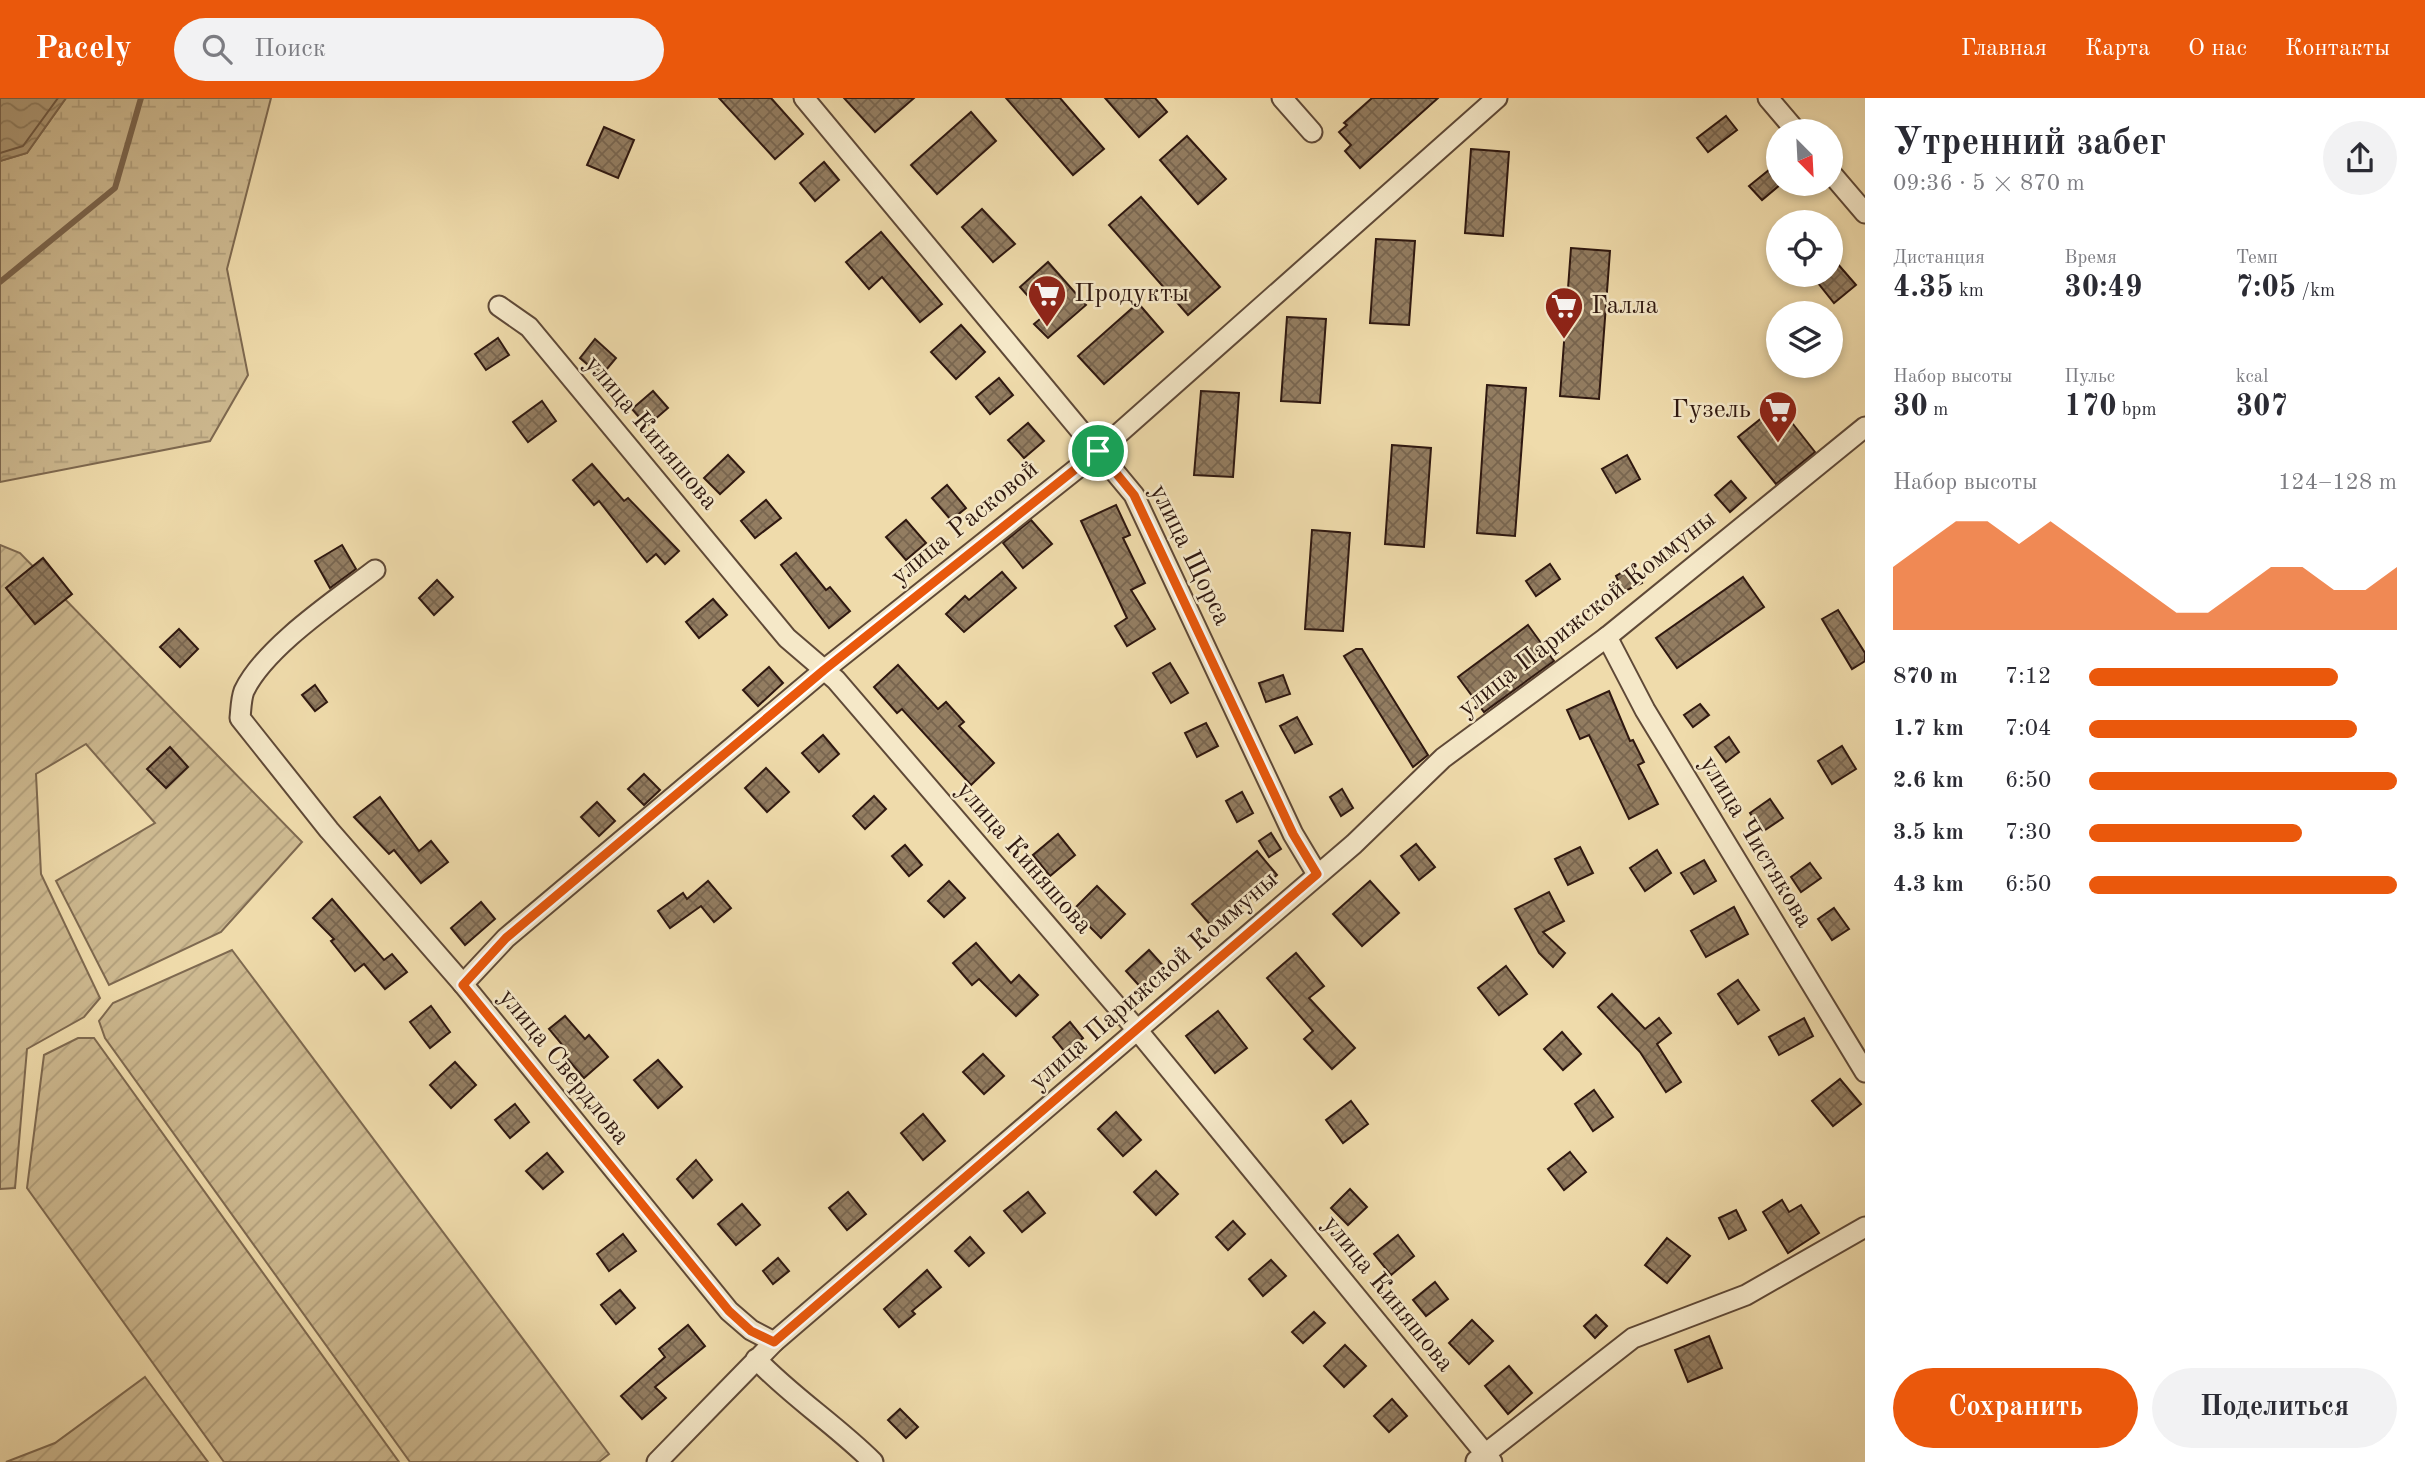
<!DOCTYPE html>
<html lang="ru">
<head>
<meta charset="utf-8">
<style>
  body { margin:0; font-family:"Old Standard TT",serif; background:#f2f2f3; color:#2b2b33; height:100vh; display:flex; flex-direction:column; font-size:26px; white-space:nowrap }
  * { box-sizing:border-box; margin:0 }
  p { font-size:23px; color:#7c7c81 }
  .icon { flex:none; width:38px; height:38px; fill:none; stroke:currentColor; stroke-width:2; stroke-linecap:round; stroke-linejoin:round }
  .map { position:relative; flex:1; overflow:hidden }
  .panel { display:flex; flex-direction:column; background:#fff; width:560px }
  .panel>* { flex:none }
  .needle { width:46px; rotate:156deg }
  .buttons { position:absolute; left:1766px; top:21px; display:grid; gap:14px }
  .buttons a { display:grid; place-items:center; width:77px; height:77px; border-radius:50%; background:#fff; box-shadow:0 4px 10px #0003; font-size:35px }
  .pin { position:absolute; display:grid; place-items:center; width:60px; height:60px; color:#fff; margin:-30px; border:4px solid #fff; border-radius:50%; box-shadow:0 2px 7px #0007 }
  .round { display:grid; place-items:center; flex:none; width:74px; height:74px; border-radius:37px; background:#f2f2f3 }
  .overview { display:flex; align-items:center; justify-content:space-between; height:119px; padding:0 28px }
  h1 { font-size:38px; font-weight:800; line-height:52px }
  .figures { display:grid; grid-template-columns:repeat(3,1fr); gap:10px; height:119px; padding:7px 28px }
  .figures div { display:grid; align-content:center }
  .figures b { font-size:30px; font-weight:800 }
  .figures small { font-size:19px; font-weight:400 }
  .figures p { font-size:19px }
  .chart { height:196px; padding:14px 28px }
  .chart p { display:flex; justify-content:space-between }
  .chart svg { width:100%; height:126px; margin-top:7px; fill:#ea580c; opacity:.7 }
  .action { display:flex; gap:14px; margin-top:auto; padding:14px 28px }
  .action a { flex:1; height:80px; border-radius:42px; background:#ea580c; color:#fff; font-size:28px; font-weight:800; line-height:80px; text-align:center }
  .action a+a { background:#f2f2f3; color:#2b2b33 }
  ul { padding:0 28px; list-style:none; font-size:23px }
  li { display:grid; grid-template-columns:112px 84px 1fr; align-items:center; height:52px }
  li i { height:18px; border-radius:9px; background:#ea580c }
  header { display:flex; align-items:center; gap:42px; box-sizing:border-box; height:98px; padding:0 35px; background:#ea580c; color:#fff }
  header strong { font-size:33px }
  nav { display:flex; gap:38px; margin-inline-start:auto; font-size:24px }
  .search { width:490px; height:63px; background:#f2f2f3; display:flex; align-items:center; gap:18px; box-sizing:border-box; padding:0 24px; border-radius:38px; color:#7c7c81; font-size:26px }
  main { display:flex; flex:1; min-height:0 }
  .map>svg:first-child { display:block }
  .wetland { fill:url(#wetland-marsh); stroke:#7e6950; stroke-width:2 }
  .garden { fill:url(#garden-furrows); stroke:#7e6950; stroke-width:2 }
  .water { fill:url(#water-waves); stroke:#7b654d; stroke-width:2 }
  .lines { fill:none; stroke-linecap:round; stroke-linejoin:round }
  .shore { stroke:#6e5843; stroke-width:2 }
  .stream { stroke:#7b654d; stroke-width:6 }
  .building { fill:url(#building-cross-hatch); stroke:#2f1810; stroke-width:2 }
  .minor-casing { stroke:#5f4937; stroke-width:23 }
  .minor { stroke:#f5e8c8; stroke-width:19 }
  .route-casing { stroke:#fff; stroke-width:14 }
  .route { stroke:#ea580c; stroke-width:9 }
  .labels { text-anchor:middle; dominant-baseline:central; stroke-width:5; stroke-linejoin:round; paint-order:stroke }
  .poi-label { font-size:26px; fill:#2f1810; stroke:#f5e8c8; text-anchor:start }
  .street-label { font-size:26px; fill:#2f1810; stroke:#f5e8c8 }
</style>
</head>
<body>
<header>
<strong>Pacely</strong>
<div class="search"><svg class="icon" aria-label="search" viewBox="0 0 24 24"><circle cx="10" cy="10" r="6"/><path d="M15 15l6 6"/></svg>Поиск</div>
<nav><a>Главная</a><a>Карта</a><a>О нас</a><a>Контакты</a></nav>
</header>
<main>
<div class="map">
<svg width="1865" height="1364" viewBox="0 0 1865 1364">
  <defs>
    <pattern id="wetland-marsh" width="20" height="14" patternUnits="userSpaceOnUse" patternTransform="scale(1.75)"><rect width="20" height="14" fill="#ceba91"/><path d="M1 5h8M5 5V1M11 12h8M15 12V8" fill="none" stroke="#b19f7c"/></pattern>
    <pattern id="garden-furrows" width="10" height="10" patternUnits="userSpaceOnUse" patternTransform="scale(1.75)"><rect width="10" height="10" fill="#ceba91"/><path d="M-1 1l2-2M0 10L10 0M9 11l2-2" fill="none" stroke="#b19f7c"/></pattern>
    <pattern id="water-waves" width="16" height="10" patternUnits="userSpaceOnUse" patternTransform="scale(1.75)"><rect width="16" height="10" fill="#ae9976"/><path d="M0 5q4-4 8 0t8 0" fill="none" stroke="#8e7c5f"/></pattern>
    <pattern id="building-cross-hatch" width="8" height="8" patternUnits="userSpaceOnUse" patternTransform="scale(1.75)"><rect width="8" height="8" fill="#937d61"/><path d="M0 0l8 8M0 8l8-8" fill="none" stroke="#78654f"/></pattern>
  </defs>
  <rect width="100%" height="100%" fill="#efdbab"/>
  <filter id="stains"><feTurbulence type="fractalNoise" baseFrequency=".00286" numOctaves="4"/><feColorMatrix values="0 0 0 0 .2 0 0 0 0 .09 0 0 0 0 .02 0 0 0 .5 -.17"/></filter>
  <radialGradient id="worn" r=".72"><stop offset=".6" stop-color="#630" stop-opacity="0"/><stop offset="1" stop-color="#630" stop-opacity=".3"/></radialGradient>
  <path class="wetland" d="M66,0H271L227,171L248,277L210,343L0,384V63L27,55Z"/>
  <g class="garden">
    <path d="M0,447L20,455L302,744L221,834L109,887L56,783L155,725L86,646L36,676L41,776L100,900L84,919L27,951L15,1090L0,1091Z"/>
    <path d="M232,852L609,1356L599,1364H410L105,940L99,923L113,905Z"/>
    <path d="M78,940H94L399,1364H224L27,1090L44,957Z"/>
    <path d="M145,1279L208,1364H6L55,1345Z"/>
  </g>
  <path class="water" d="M0,0H66L27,55L0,63Z"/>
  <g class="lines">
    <path class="shore" d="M0,55L23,48L58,0"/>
    <path class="stream" d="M0,184L115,90L141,0"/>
  </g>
  <g class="building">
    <path d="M719,0H771L803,36L775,61Z"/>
    <path d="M844,0H914L875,34Z"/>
    <path d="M1006,0H1060L1104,51L1073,77Z"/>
    <path d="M1105,0H1155L1167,14L1139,39Z"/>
    <path d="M1372,0H1438L1360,70L1345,53L1351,47L1339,34L1347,27L1344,25Z"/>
    <path d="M971,14L996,43L937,96L911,67Z"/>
    <path d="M1726,18L1737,32L1708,54L1697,40Z"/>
    <path d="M604,29L634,42L618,80L587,67Z"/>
    <path d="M1187,38L1226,81L1198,106L1160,62Z"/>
    <path d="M1471,51L1509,54L1503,138L1465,135Z"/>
    <path d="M824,64L839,82L815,103L800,85Z"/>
    <path d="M1769,72L1781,86L1762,102L1749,88Z"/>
    <path d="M1141,99L1220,189L1188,217L1109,127Z"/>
    <path d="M982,111L1015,146L993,164L962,129Z"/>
    <path d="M881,134L942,206L920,224L882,179L869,191L846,164Z"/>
    <path d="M1376,141L1415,143L1409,227L1370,225Z"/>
    <path d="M1571,150L1610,153L1599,301L1560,298Z"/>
    <path d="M1830,157L1856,187L1834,205L1818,185L1830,177Z"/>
    <path d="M1048,164L1086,207L1048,240L1034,226L1045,217L1020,189Z"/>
    <path d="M1138,205L1163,234L1104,286L1078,258Z"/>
    <path d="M1287,219L1326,221L1320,305L1281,303Z"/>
    <path d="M961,227L985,254L956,281L931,254Z"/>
    <path d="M498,240L509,257L486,272L475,256Z"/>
    <path d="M595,241L616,260L601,278L580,260Z"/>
    <path d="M999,280L1013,297L990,316L976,299Z"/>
    <path d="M1487,287L1526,290L1515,438L1477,435Z"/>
    <path d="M653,293L668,310L647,328L632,311Z"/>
    <path d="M1201,293L1239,295L1233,379L1194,377Z"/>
    <path d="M542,303L556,323L528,344L513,324Z"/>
    <path d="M1778,307L1815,354L1776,386L1738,339Z"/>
    <path d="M1028,325L1044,343L1024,360L1008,342Z"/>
    <path d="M1392,347L1431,350L1424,449L1385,446Z"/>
    <path d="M728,357L744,374L720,396L704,380Z"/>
    <path d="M1627,357L1640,381L1616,395L1602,371Z"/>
    <path d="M592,366L624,403L628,400L679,453L665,466L656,456L647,464L599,403L594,407L573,382Z"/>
    <path d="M1731,383L1746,400L1730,414L1715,397Z"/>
    <path d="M947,387L966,410L951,422L932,400Z"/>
    <path d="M766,402L781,420L755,440L741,423Z"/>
    <path d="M1116,407L1130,437L1123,440L1145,485L1131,492L1155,531L1127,548L1115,528L1127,520L1081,423Z"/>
    <path d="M906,422L926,445L906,462L886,439Z"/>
    <path d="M1031,422L1052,446L1023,470L1003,445Z"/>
    <path d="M1312,432L1350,435L1343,533L1305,531Z"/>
    <path d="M342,447L356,471L330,490L315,463Z"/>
    <path d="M796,455L826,492L830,489L850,513L829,530L781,467Z"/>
    <path d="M43,460L72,496L35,526L6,490Z"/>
    <path d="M1550,466L1560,481L1536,498L1526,483Z"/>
    <path d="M1633,468L1642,485L1623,494L1616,478Z"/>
    <path d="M1002,474L1016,490L964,534L946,516L965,498L969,502Z"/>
    <path d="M1743,479L1764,509L1677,570L1656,540Z"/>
    <path d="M437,482L453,499L434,517L419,500Z"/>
    <path d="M713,501L727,517L699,540L686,524Z"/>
    <path d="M1838,512L1865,555V563L1852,571L1822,521Z"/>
    <path d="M1528,527L1554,563L1484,614L1458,579Z"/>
    <path d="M179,531L198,551L180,569L160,549Z"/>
    <path d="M1356,551H1362L1428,657L1413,669L1344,558Z"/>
    <path d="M1170,565L1188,595L1171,605L1153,575Z"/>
    <path d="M898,567L938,611L946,604L964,624L959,628L994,665L971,687L902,611L897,615L874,589Z"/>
    <path d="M769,569L783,585L758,608L743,592Z"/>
    <path d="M1283,577L1290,596L1266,604L1259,585Z"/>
    <path d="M315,587L327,604L315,613L302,597Z"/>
    <path d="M1609,593L1630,643L1633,642L1644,664L1638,667L1658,706L1629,721L1589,637L1580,641L1567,612Z"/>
    <path d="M1700,606L1709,617L1693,629L1684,617Z"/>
    <path d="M1297,619L1312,646L1295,655L1280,628Z"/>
    <path d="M1206,625L1218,648L1197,659L1185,635Z"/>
    <path d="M823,637L839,656L819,674L802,655Z"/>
    <path d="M1729,639L1739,654L1726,664L1715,649Z"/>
    <path d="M1842,648L1856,671L1832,686L1818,663Z"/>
    <path d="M170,649L188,669L166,690L147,671Z"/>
    <path d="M766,670L789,694L767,714L745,690Z"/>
    <path d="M644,676L660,692L644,707L628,691Z"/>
    <path d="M1342,691L1353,710L1341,718L1330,699Z"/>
    <path d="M1242,694L1253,715L1237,724L1226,703Z"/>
    <path d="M874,698L886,711L865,731L853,718Z"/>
    <path d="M380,699L419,753L431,743L448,764L421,785L394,752L389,756L354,719Z"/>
    <path d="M1770,701L1783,720L1762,734L1750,715Z"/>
    <path d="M597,704L615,723L599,738L581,719Z"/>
    <path d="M1271,735L1281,751L1269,759L1259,743Z"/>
    <path d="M1058,736L1075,757L1050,778L1033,757Z"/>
    <path d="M1416,746L1435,769L1419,782L1401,758Z"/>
    <path d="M905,747L922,767L909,778L892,758Z"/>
    <path d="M1580,749L1593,775L1568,787L1555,761Z"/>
    <path d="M1657,752L1671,775L1645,793L1630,770Z"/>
    <path d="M1257,753L1277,777L1214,831L1192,806Z"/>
    <path d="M1704,762L1716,783L1694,796L1681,775Z"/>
    <path d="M1810,765L1821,780L1801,794L1791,779Z"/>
    <path d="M708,783L731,810L714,824L701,808L670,830L658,813L683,795L687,801Z"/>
    <path d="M949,783L965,800L944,819L928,803Z"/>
    <path d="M1370,783L1399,815L1362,848L1333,816Z"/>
    <path d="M1097,788L1125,816L1101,840L1073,812Z"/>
    <path d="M1549,794L1564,823L1543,834L1565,855L1553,869L1539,855L1515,811Z"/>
    <path d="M332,801L384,862L392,856L407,874L385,891L364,866L355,873L331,843L334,841L313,820Z"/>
    <path d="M481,804L495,821L465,847L451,830Z"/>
    <path d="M1734,809L1748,836L1706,859L1691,833Z"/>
    <path d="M1834,810L1849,831L1832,842L1818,821Z"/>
    <path d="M976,845L1011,885L1019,877L1038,897L1016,918L979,881L972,887L953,865Z"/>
    <path d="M1149,852L1167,872L1144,893L1126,873Z"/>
    <path d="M1296,855L1324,888L1309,900L1355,950L1332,971L1304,941L1313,933L1267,880Z"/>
    <path d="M1506,868L1527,896L1499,917L1478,890Z"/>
    <path d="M1738,882L1759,912L1738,926L1718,896Z"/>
    <path d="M1612,896L1645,931L1659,920L1671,935L1657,946L1681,984L1666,994L1640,954L1598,909Z"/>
    <path d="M431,908L450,934L430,950L410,924Z"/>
    <path d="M1218,913L1247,950L1215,975L1186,938Z"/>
    <path d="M565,918L585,941L589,937L608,959L584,980L565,958L569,955L549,931Z"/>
    <path d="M1804,920L1813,938L1779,957L1769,939Z"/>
    <path d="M1070,924L1083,940L1065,954L1053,939Z"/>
    <path d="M1562,934L1581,956L1563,972L1544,951Z"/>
    <path d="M983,956L1004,978L984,996L963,974Z"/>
    <path d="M658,962L682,989L658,1010L634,982Z"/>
    <path d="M455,964L476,987L451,1010L430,987Z"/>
    <path d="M1840,981L1861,1006L1833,1028L1812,1003Z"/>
    <path d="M1594,992L1613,1019L1593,1033L1575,1006Z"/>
    <path d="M1351,1003L1368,1026L1343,1045L1326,1022Z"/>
    <path d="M515,1006L529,1024L510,1040L495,1022Z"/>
    <path d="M1116,1014L1141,1042L1123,1058L1098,1031Z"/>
    <path d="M923,1016L945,1043L923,1062L901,1035Z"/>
    <path d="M1570,1054L1586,1074L1564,1092L1548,1071Z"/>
    <path d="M547,1055L563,1074L543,1091L526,1073Z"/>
    <path d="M696,1062L712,1082L693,1100L677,1081Z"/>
    <path d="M1156,1073L1178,1096L1156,1117L1134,1094Z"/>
    <path d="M1350,1091L1367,1109L1348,1127L1331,1110Z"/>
    <path d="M848,1094L866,1116L847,1132L829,1110Z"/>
    <path d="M1028,1094L1045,1115L1022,1134L1004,1113Z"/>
    <path d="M1782,1102L1789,1114L1801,1107L1819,1135L1788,1155L1763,1114Z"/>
    <path d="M742,1106L760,1127L736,1147L718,1126Z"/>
    <path d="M1736,1112L1746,1132L1729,1141L1719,1120Z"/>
    <path d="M1233,1123L1245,1136L1228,1152L1216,1139Z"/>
    <path d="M623,1136L636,1153L609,1173L597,1156Z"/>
    <path d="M1398,1137L1414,1158L1391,1177L1374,1156Z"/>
    <path d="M970,1139L984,1155L969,1168L955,1153Z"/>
    <path d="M1667,1140L1690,1158L1667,1185L1645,1167Z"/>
    <path d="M778,1160L789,1173L773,1186L763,1173Z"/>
    <path d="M1271,1162L1286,1178L1263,1198L1249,1181Z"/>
    <path d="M927,1172L941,1189L912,1213L915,1216L899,1229L884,1211Z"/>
    <path d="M1435,1184L1448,1201L1426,1218L1413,1202Z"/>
    <path d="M620,1192L635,1210L616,1226L601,1207Z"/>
    <path d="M1314,1214L1325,1225L1303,1245L1292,1234Z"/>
    <path d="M1596,1217L1607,1228L1595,1240L1584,1228Z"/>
    <path d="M1472,1222L1493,1243L1469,1266L1449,1245Z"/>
    <path d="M688,1227L705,1248L655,1289L666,1300L642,1321L621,1298L665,1259L659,1251Z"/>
    <path d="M1709,1238L1722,1270L1688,1284L1675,1252Z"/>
    <path d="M1345,1247L1366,1268L1344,1289L1324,1268Z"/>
    <path d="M1509,1268L1532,1295L1508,1316L1485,1288Z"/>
    <path d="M1392,1301L1407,1318L1389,1334L1374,1318Z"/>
    <path d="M900,1311L918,1329L906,1340L888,1322Z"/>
  </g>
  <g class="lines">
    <g class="minor-casing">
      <g id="minor">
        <path d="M804,0L1134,397L1293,736L1317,776"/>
        <path d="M1282,0L1312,34"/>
        <path d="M1768,0L1796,33"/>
        <path d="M1830,74L1865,115"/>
        <path d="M499,208L529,229L787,540L836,582L1138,933L1492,1364"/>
        <path d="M375,472C336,502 265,549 244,593C241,601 241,611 240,620L329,732L463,886L729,1213L751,1232L774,1244"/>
        <path d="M1607,539L1645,612L1865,974"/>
        <path d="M463,886L506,840L824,572L1099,353L1497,0"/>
        <path d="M756,1261C792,1299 836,1327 873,1364"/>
        <path d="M1476,1363L1633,1240L1746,1197L1865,1129"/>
        <path d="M657,1364L774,1244L1354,746L1443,660L1607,539L1865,329"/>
      </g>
    </g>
    <use href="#minor" class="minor"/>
  </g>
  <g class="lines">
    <g class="route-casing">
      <path id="route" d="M1098,353L1134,397L1293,736L1317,776L774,1244L751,1233L729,1213L463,887L506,840L824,572Z"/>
    </g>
    <use href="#route" class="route"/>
  </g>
  <defs>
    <g id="supermarket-pin" transform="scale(2.0125)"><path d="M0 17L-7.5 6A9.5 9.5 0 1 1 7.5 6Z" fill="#8f2418" stroke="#f5e8c8"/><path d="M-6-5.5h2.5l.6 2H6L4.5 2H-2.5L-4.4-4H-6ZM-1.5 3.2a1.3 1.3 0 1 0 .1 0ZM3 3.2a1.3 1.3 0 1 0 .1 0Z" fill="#fff"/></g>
  </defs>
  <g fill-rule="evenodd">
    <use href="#supermarket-pin" x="1047" y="196"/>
    <use href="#supermarket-pin" x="1564" y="208"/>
    <use href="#supermarket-pin" x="1778" y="312"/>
  </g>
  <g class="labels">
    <g class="poi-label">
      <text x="1074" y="196">Продукты</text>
      <text x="1591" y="208">Галла</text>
      <text x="1751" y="312" text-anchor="end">Гузель</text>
    </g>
    <g class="street-label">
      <text transform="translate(651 335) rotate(50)">улица Киняшова</text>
      <text transform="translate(965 425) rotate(-39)">улица Расковой</text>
      <text transform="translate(1190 457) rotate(64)">улица Щорса</text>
      <text transform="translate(1587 516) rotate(-38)">улица Парижской Коммуны</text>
      <text transform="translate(1756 744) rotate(59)">улица Чистякова</text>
      <text transform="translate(1024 760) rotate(49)">улица Киняшова</text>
      <text transform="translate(1154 883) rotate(-41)">улица Парижской Коммуны</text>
      <text transform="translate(564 969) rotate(51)">улица Свердлова</text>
      <text transform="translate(1388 1196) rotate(51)">улица Киняшова</text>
    </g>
  </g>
  <rect width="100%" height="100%" filter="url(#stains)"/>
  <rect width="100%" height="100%" fill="url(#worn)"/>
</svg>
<div class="buttons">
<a><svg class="needle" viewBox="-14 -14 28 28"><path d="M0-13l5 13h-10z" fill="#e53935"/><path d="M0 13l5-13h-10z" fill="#7c7c81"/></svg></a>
<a><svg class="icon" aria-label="locate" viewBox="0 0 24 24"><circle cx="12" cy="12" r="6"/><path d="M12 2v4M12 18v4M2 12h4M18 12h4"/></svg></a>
<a><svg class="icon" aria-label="layers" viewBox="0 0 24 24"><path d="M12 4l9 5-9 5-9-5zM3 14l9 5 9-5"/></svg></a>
</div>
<div class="pin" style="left:1098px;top:353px;background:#1e9e55"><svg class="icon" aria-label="arrive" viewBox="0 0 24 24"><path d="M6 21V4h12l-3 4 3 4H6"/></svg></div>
</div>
<section class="panel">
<div class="overview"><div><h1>Утренний забег</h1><p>09:36 · 5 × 870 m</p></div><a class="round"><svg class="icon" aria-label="share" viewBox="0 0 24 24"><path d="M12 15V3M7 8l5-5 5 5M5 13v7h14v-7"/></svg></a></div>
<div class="figures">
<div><p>Дистанция</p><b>4.35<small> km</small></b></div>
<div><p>Время</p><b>30:49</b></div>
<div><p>Темп</p><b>7:05<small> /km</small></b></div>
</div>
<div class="figures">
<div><p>Набор высоты</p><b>30<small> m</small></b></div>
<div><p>Пульс</p><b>170<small> bpm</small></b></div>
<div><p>kcal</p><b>307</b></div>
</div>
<div class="chart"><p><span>Набор высоты</span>124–128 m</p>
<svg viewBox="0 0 160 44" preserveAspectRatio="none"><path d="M0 44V22L10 14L20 6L30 6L40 14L50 6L60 14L70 22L80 30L90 38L100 38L110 30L120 22L130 22L140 30L150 30L160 22V44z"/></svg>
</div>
<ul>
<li><b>870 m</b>7:12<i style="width:81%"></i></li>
<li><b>1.7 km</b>7:04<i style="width:87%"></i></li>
<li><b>2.6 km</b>6:50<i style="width:100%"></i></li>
<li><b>3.5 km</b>7:30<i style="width:69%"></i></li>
<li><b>4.3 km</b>6:50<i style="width:100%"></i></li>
</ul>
<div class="action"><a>Сохранить</a><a>Поделиться</a></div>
</section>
</main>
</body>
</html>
